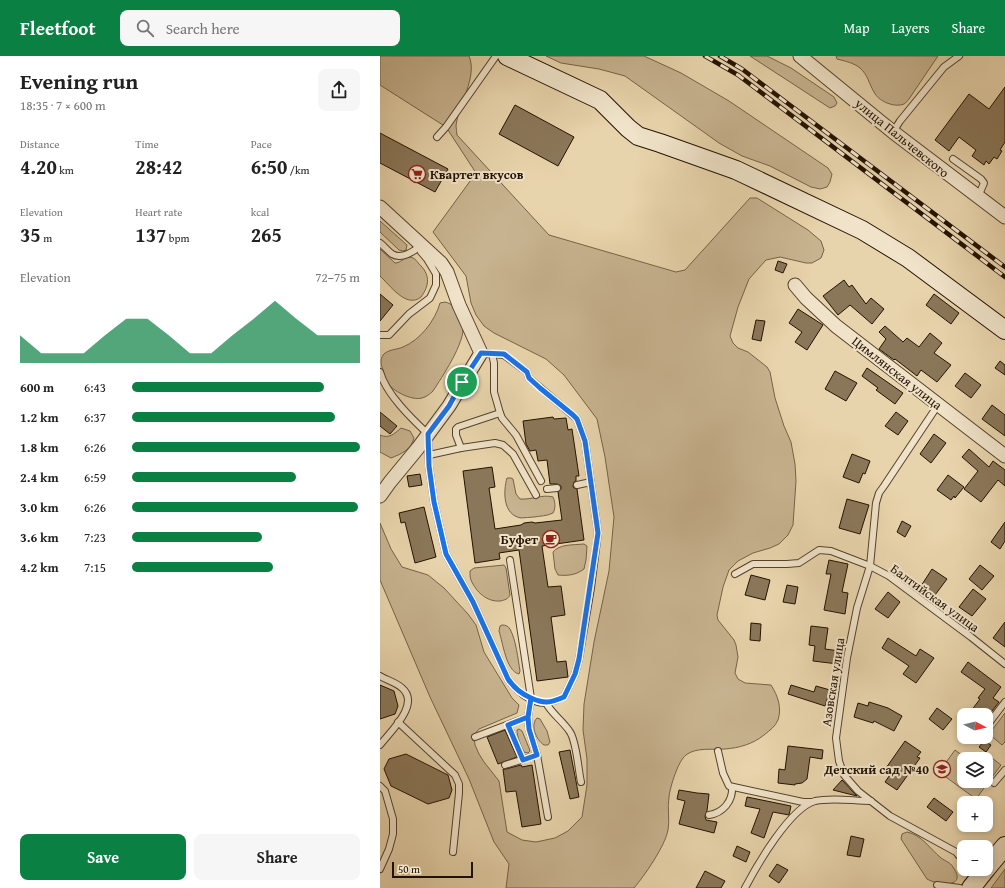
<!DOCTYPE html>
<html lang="en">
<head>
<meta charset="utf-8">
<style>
  body { margin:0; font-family:"Gentium Book Plus",serif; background:#f6f6f6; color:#222; height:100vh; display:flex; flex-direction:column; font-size:15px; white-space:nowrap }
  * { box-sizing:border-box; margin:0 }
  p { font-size:13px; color:#767676 }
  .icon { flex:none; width:22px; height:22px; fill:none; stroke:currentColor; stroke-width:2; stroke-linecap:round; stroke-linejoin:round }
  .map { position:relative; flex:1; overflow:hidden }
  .details { display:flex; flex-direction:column; background:#fff; width:380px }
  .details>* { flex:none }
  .needle { width:26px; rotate:97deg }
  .controls { position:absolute; left:577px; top:652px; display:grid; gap:8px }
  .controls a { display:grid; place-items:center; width:36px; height:36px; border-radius:8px; background:#fff; box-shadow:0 2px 6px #0003; font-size:20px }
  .scale { position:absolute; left:12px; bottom:10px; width:81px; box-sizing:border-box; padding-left:4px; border:2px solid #241200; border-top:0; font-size:11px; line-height:14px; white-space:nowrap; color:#241200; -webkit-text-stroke:3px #f0e3c9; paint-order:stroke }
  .pin { position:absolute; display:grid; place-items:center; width:34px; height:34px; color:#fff; margin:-17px; border:2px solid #fff; border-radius:50%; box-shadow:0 1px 4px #0007 }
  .round { display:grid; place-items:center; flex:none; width:42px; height:42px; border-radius:8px; background:#f6f6f6 }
  .overview { display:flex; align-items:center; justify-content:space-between; height:68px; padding:0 20px }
  h1 { font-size:22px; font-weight:800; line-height:30px }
  .figures { display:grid; grid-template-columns:repeat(3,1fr); gap:6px; height:68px; padding:4px 20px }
  .figures div { display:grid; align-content:center }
  .figures b { font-size:20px; font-weight:800 }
  .figures small { font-size:11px; font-weight:400 }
  .figures p { font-size:11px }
  .chart { height:112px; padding:8px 20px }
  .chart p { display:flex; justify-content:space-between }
  .chart svg { width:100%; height:72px; margin-top:4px; fill:#0b8043; opacity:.7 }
  .cta { display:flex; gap:8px; margin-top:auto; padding:8px 20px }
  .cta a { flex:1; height:46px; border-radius:8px; background:#0b8043; color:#fff; font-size:16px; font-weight:800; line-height:46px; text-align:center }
  .cta a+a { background:#f6f6f6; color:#222 }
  ul { padding:0 20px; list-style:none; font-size:13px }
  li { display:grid; grid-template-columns:64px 48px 1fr; align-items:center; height:30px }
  li i { height:10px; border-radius:5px; background:#0b8043 }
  header { display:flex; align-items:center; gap:24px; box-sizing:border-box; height:56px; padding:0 20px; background:#0b8043; color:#fff }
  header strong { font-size:19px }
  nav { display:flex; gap:22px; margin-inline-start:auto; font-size:14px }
  .search { width:280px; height:36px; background:#f6f6f6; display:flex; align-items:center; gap:10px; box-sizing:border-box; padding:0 14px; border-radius:8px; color:#767676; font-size:15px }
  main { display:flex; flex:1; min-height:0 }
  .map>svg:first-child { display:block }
  .green { fill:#c7b38f; stroke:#766248 }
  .building { fill:#8a7759; stroke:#241200 }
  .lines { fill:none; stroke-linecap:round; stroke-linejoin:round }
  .lane-casing { stroke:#55422b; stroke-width:8 }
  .street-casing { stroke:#55422b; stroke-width:15 }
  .secondary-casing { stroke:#241200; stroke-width:20 }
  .lane { stroke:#f0e3c9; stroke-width:6 }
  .street { stroke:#f0e3c9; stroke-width:13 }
  .secondary { stroke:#f0e3c9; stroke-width:18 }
  .rail-casing { stroke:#241200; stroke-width:4.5 }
  .rail { stroke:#f0e3c9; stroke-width:3; stroke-dasharray:9; stroke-linecap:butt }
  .route-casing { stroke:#fff; stroke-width:8 }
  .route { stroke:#1a73e8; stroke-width:5 }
  .labels { text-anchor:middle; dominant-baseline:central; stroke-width:4; stroke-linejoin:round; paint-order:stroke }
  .street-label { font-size:13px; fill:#241200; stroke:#f0e3c9 }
  .poi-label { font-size:13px; font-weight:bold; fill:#241200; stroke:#f0e3c9; text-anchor:end }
</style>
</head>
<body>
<header>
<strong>Fleetfoot</strong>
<div class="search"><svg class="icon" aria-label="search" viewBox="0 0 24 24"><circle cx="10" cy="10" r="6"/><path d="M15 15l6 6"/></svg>Search here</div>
<nav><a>Map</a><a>Layers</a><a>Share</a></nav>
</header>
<main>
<section class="details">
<div class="overview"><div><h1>Evening run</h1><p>18:35 · 7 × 600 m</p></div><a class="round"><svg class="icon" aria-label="share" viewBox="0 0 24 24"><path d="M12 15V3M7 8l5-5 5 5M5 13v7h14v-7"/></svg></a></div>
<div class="figures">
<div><p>Distance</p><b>4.20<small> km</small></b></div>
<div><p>Time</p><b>28:42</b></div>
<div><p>Pace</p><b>6:50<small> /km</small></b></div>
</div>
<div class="figures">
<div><p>Elevation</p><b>35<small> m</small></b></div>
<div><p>Heart rate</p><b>137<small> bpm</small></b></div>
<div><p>kcal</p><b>265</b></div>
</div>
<div class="chart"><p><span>Elevation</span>72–75 m</p>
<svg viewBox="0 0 160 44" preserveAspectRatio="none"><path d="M0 44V27L10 38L20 38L30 38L40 27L50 17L60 17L70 27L80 38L90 38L100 27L110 17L120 6L130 17L140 27L150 27L160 27V44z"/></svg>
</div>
<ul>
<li><b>600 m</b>6:43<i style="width:84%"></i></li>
<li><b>1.2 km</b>6:37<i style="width:89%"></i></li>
<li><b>1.8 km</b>6:26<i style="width:100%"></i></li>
<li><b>2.4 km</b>6:59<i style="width:72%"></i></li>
<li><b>3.0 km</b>6:26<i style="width:99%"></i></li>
<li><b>3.6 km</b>7:23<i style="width:57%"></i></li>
<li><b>4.2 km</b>7:15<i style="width:62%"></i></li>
</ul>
<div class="cta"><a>Save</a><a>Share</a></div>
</section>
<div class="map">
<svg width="625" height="832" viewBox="0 0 625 832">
  <rect width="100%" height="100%" fill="#e8d4ac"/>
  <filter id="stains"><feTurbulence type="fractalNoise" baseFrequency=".005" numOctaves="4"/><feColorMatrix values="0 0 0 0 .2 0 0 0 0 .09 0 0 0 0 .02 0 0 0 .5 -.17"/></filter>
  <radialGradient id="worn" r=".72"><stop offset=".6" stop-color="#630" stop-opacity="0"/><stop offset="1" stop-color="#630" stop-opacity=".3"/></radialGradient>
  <g class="green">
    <path d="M0,0H89C98,21 78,49 76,70C76,73 77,76 77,79L169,179L296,216L305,214L370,142H377L428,174L441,185L444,194L441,202L432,207H426L400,201L386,204L369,223L358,251L350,280L353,287L358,292L368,296L387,311L390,316L395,342L404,370L411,386L415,408L416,425L413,469L408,479L399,488L390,492L373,497L358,505L349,514L343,531L337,559L338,564L354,584L356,589L358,601L355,617L358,623L365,627L391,629C398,640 402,652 398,664C395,671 390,674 384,679C373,688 359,692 345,693C333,694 316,691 306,699C298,705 290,731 289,741C287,752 290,764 288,774C285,790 265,819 254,832H126L129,808L114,786L89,723L50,641L0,524V467L11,493L22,511L48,519L64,532L88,558L96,569L104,596L132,642L139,649L137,657L99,673L94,679L95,689L99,698L104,706L119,725L127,776L142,784L156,786L175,782L188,775L202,761L207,729V703L203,674L204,648L214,586L229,515L234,461L225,401L217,363L184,319L166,303L114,277L104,270L96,259L91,247L86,220L53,176L96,117L66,71L0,29Z"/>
    <path d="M166,0H264L301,17L349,45L448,112L452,118L450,126L447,131L440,133L431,131L390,110L362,100L339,87L245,20L219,13L181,7Z"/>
    <path d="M370,0H387L411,12L454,41L457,47L455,50L450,52Z"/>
    <path d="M456,0H558L529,43C527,45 526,47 524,48C514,52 498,45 494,36C489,28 488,19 480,12C474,7 465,5 457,3Z"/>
    <path d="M0,165L27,189L26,194L23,195L19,194L0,176Z"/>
    <path d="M0,193L15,207C21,207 24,201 29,201C34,201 37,205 39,208C50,218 50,229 41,241C26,253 10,229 0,220Z"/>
    <path d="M65,246C73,248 75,252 78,259C79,262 82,266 83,270C85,287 62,321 53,335C50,338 46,341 42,342C32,345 12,335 7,326C5,322 4,318 3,314C1,309 0,304 3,299C8,293 17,294 23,291C40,284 55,265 60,247Z"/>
    <path d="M21,372L30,375L34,382C31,394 21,398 11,402L0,396V379C9,383 14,378 21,372Z"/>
    <path d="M127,422H131L133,423L136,438L140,443C151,444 162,438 173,441C175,445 176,452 173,457C167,460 160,460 154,461C150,461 145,462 141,462C123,459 123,436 127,422Z"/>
    <path d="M204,488L207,490L206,504L204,513C196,519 188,520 178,519L175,513L173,496C179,488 194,489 204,488Z"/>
    <path d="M124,509L126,512L130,539C128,543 125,544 120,545C107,546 96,536 91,524C90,522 90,518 90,515L94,512Z"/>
    <path d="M122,569C126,569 128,570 130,573C136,584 138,603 140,615L139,618C126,615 123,587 119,575L120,570Z"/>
    <path d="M625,657V686L622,689L609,678Z"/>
    <path d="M157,662L160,663L167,675L170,686L168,689H164C156,684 150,669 157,662Z"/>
    <path d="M139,673L142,675L149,692L150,695L148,697L144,696C141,690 137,681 137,674Z"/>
    <path d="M575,694L587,703H584V725H606V703H599L604,696L621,709L596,743L559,716Z"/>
    <path d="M527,776C542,779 549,792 561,802C565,805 570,806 573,811C588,832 559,830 547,823L521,783L522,778Z"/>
    <path d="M625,813V832H611Z"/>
  </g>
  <g class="building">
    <path d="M625,31V86L620,94L622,95L617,103L614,101L609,108L606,105L604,109L592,100L596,94L579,81L569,95L555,84L589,38L609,53Z"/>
    <path d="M135,49L194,81L178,110L119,78Z"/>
    <path d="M0,77L68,113L55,136L0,107Z"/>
    <path d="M398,205L407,208L403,217L395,214Z"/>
    <path d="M464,224L469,231L472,229L486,248L491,242L504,253L492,268L470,249L458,259L443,240Z"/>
    <path d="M0,238L13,249L0,265Z"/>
    <path d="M554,238L579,257L571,268L546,249Z"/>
    <path d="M418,253L443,269L427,294L415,286L422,276L409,267Z"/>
    <path d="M376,264L385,265L381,285L372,283Z"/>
    <path d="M505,270L523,286L527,282L539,291L550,277L562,287L554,297L571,309L557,326L541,314L537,320L515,303L514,304L499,293L506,283L499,276Z"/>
    <path d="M620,305L625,309V319L615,312Z"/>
    <path d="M487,312L523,337L515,348L496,334L498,332L482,320Z"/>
    <path d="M455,315L477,327L466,345L445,333Z"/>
    <path d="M585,317L601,329L591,342L575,330Z"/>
    <path d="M612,349L625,359V380L602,363Z"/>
    <path d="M0,356L17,370L10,378L0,370Z"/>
    <path d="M516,356L528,365L518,379L505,370Z"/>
    <path d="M173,361L174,363L186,362L188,374L192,373L199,420H196V425L194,426L193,430L194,432L197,433L204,484L162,490L168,531L181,530L185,559L171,561L177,606L186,605L188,621L157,625L139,494L119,497L120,503L95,507L83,415L112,411L115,431L109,432L115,473L141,469L144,467L152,466L155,467L182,464L178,436L181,433V430L177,428H170L167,404L158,405L156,394L150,395L146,388L143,365Z"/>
    <path d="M554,378L566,387L551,407L540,398Z"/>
    <path d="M589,393L609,411L613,405L625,414V430L618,424L601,446L584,433L598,415L582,401Z"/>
    <path d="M472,398L490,405L485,418L483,417L479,427L463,421Z"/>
    <path d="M40,418L42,429L29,431L27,420Z"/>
    <path d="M568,419L584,431L575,442L574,440L571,444L557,434Z"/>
    <path d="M467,443L489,449L480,478L459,472Z"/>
    <path d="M44,451L56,501L35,507L25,466L21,467L19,457Z"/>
    <path d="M522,465L531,470L525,481L517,476Z"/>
    <path d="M625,466V485L620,493L611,486Z"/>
    <path d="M449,504L468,508L462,536L468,537L465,558L444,554L451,518H446Z"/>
    <path d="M600,509L614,520L602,534L589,523Z"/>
    <path d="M552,513L567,523L555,539L541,530Z"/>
    <path d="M371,519L390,524L385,544L365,539Z"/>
    <path d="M407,529L418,531L415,548L403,546Z"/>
    <path d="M593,533L606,543L592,560L579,551Z"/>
    <path d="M508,536L520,546L508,562L495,553Z"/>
    <path d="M625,566V591L613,582Z"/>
    <path d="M371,567L381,568L380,585L370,584Z"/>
    <path d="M431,570L448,572L445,593L460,595L458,608L433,605L435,590L429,589Z"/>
    <path d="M508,582L536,600L540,593L554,602L536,627L523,618L529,610L502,592Z"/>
    <path d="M588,606L621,631L613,642L619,646L609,659H588L600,643L598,642L605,633L581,616Z"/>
    <path d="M0,629L14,635L18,650L15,658L0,663Z"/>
    <path d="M411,629L434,636L436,630L450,634L445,650L408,638Z"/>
    <path d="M489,646L508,652L522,660L514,675L494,665L493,667L474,661L478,647L488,650Z"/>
    <path d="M557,652L572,663L563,674L549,663Z"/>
    <path d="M125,674L137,701L118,708L107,681Z"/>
    <path d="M525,685L541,696L537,701L540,702L517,734L505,726L512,716L506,712Z"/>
    <path d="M604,685L611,689L606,696L599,691Z"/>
    <path d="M408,690L443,694L442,703L430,701L427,723L422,727L415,728V729L398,727L399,713L405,714Z"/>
    <path d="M190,694L199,741L190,743L179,696Z"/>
    <path d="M26,698L68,719L72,734L69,742L48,748L11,730L4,713L9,703Z"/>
    <path d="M141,709L142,711L152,709L161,768L142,771L136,735L126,736L123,713H126Z"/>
    <path d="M462,724L475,738L477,740L453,734Z"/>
    <path d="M299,734L317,737L329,738L327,755L325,760L326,764L337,766L334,777L299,768L305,745L297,743Z"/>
    <path d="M367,741L411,750L409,759L393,756L384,782L371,777L380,753L365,750Z"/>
    <path d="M554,742L573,756L566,765L547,751Z"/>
    <path d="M471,780L484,783L480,801L467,799Z"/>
    <path d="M357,790L370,796L366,806L353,800Z"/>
    <path d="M397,808L408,814L399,827L389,820Z"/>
    <path d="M325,815L345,825L341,832H316Z"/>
  </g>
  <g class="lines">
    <g class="lane-casing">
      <g id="lane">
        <path d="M513,76L520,65L564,11L579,0"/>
        <path d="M57,81L66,71L116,0"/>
        <path d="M573,103L601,123L604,127L598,141"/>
        <path d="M0,187C4,190 8,195 12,198C22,204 34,195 42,189"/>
        <path d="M0,279H9L29,258L50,242L56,229V218L47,203L41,196"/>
        <path d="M112,298L114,307V336L120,357L122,362L136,379L161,425"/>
        <path d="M0,316C6,338 32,363 48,378L49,410L54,446L66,498L93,546L128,623C135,634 151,647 165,647C171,646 178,644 184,641L195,618L199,603L211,532L218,477L205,385L197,363L149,322L147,316L124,299L101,297"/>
        <path d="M558,349L504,430L499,437L496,447L490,510L477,552L467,602L456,682L459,705L464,719L478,735L510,760L576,796L584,806"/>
        <path d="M81,392L76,379V373L78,371L120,357"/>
        <path d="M49,399L81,392L115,387L123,389L133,398L156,439"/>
        <path d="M197,429L211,426"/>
        <path d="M167,433L177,432"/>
        <path d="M130,504L151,642L148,661L149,673L157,699L168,761"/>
        <path d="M355,518L373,508H407L419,507L439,494L451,495L490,510L509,520L591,581L625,608"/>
        <path d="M0,620C7,624 17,627 22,632C41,648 10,676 0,689"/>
        <path d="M166,647C172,658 183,665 190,676C197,687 198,713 201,726"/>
        <path d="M18,666L75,719L79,728V737L73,796"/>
        <path d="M128,669L143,704"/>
        <path d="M606,671L625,646"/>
        <path d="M95,681L148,661"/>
        <path d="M597,684L599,681"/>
        <path d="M338,695L343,717L349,730L423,746H431"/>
        <path d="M125,709L157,699"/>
        <path d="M614,727L625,714"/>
        <path d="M0,730L5,735L13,763V778L9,793L0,813"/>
        <path d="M329,759C343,757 353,745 352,731"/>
        <path d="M590,813L598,820"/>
        <path d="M557,829L580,832"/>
        <path d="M365,832C377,809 410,752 435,745C453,741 473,745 491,745"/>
      </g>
    </g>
    <g class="street-casing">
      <g id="street">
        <path d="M420,0L513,76L625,161"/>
        <path d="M0,151L61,207L67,216L79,249L101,297L69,350L38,392L10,426L0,440"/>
        <path d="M415,229L426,242L456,270L625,400"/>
      </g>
    </g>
    <g class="secondary-casing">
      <g id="secondary">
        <path d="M127,0L220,44L248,72L258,80L280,87L356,114L482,174L528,202L625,274"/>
        <path d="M606,813L625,790"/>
        <path d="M591,832L606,813"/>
      </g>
    </g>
    <use href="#lane" class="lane"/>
    <use href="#street" class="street"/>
    <use href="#secondary" class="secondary"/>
    <g class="rail-casing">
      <g id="rail">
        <path d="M325,0L358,19L625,221"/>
        <path d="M340,0L362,13L625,211"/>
      </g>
    </g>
    <use href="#rail" class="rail"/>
  </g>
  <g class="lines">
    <g class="route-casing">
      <path id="route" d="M82,326L69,350L48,378L49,410L54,446L66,498L93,546L128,623C134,632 141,638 151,642L148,661L149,673L157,699L143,704L128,669L148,661L151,642C164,648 170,647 184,641L195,618L199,603L218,477L205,385L197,363L193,359L160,332L149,322L147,316L124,298L101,297L82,326"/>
    </g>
    <use href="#route" class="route"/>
  </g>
  <defs>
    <g id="supermarket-ring" transform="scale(0.9)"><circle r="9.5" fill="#f0e3c9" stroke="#8f2418" stroke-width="1.5"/><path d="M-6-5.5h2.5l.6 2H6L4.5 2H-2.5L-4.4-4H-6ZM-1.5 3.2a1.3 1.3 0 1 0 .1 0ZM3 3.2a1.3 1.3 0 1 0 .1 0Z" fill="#8f2418"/></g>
    <g id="cafe-ring" transform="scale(0.9)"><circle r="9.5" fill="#f0e3c9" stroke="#8f2418" stroke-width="1.5"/><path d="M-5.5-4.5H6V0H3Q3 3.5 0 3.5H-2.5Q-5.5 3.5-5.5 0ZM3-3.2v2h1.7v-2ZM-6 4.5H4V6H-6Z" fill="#8f2418"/></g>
    <g id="school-ring" transform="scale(0.9)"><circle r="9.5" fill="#f0e3c9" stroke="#8f2418" stroke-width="1.5"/><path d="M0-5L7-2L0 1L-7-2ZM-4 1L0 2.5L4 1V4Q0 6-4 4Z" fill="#8f2418"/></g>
  </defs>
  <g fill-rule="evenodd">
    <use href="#supermarket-ring" x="37" y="118"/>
    <use href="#cafe-ring" x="171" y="483"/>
    <use href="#school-ring" x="562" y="713"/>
  </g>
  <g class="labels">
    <g class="street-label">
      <text transform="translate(522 82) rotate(39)">улица Пальчевского</text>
      <text transform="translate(517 317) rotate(38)">Цимлянская улица</text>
      <text transform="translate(555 542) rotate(36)">Балтийская улица</text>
      <text transform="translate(453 626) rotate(-81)">Азовская улица</text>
    </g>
    <g class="poi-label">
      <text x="50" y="118" text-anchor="start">Квартет вкусов</text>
      <text x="158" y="483">Буфет</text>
      <text x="549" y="713">Детский сад №40</text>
    </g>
  </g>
  <rect width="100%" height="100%" filter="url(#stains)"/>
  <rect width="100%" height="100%" fill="url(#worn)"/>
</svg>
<div class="controls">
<a><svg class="needle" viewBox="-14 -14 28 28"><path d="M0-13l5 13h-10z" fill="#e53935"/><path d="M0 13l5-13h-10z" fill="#767676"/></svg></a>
<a><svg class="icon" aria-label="layers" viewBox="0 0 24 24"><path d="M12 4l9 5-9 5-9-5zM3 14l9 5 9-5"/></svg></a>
<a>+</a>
<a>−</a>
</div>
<div class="scale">50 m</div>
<div class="pin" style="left:82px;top:326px;background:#1e9e55"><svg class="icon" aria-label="arrive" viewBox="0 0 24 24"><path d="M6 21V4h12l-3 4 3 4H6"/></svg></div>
</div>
</main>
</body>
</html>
